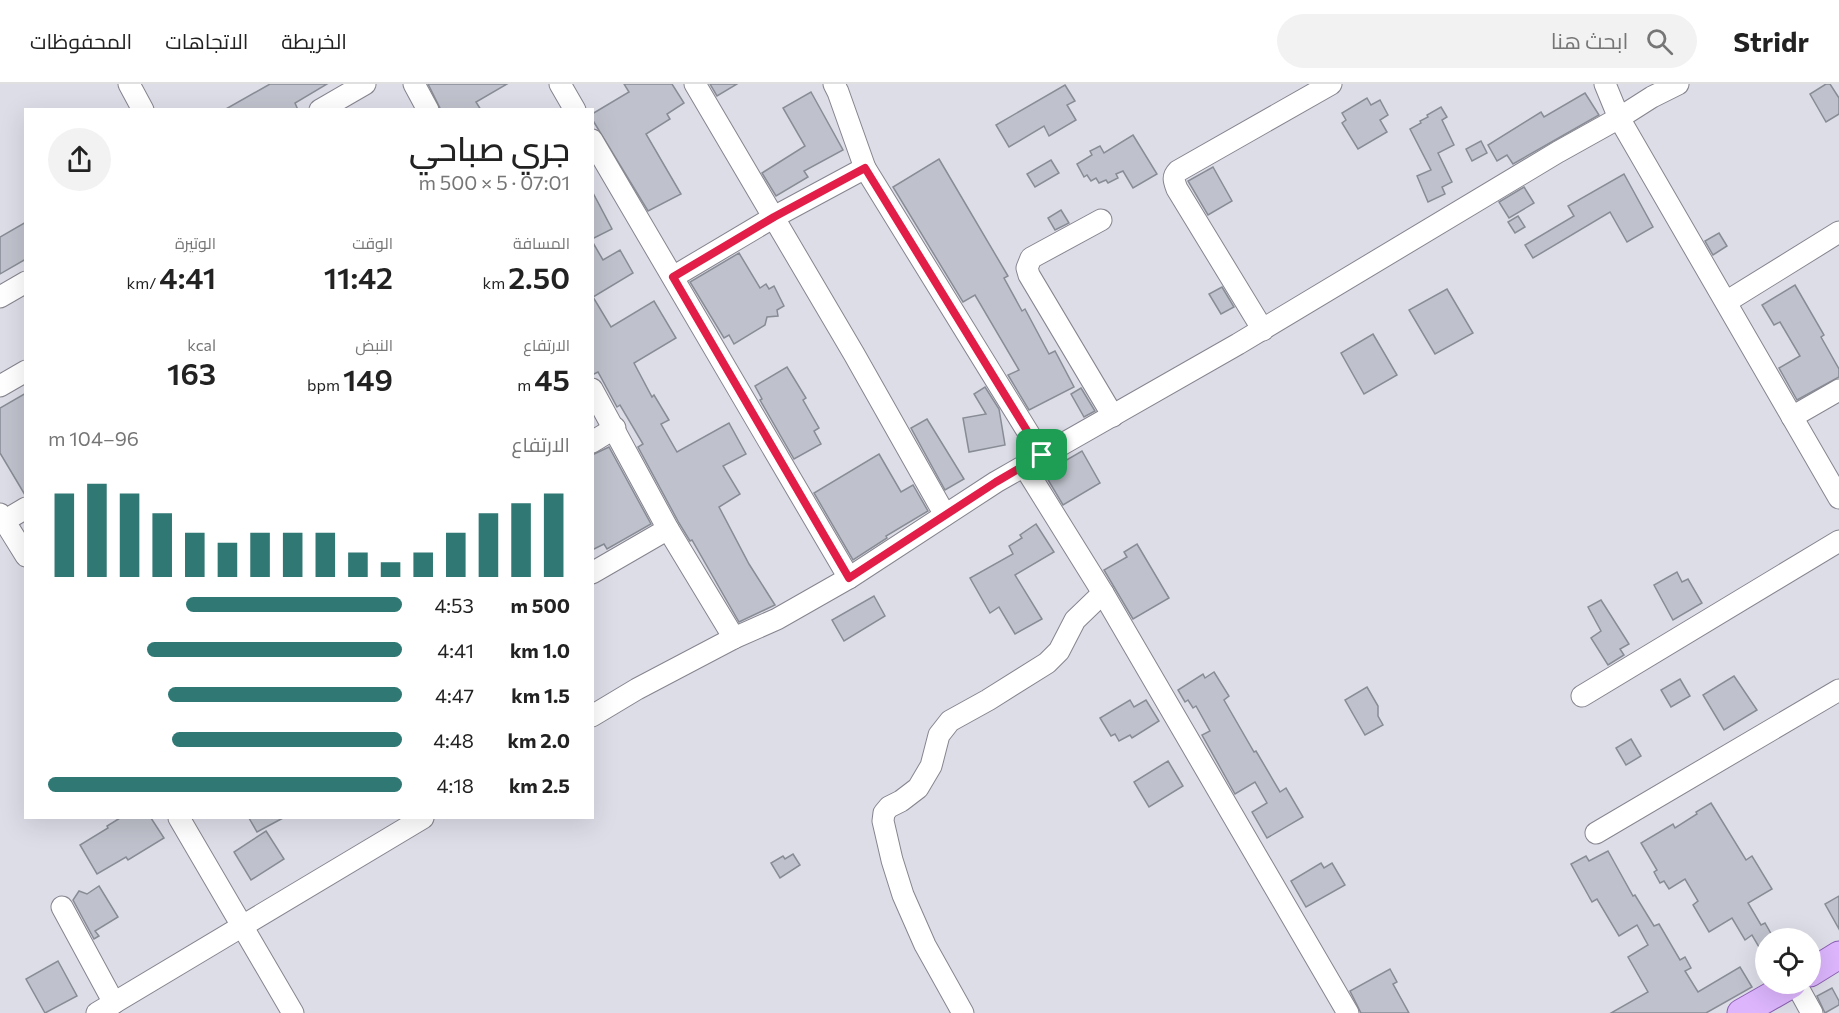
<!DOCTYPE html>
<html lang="ar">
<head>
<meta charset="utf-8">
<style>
  body { margin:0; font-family:Commissioner,Cairo,sans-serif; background:#f2f2f2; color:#222; direction:rtl; height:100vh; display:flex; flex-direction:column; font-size:22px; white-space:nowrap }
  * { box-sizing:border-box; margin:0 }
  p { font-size:20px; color:#767676 }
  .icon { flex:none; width:33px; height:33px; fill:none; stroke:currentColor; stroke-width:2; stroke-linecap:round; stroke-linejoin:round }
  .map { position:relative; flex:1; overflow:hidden; direction:ltr }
  .side { position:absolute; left:24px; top:24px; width:570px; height:711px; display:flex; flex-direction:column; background:#fff; border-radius:0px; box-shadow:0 6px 24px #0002; direction:rtl }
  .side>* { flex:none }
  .fabs { position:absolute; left:1755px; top:844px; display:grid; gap:12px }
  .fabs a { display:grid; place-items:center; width:66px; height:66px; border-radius:50%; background:#fff; box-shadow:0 6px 24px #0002; font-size:30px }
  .pin { position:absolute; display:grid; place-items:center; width:51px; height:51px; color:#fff; margin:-26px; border-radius:12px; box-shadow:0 3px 9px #0006 }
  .round { display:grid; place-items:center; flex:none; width:63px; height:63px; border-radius:32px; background:#f2f2f2 }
  .headline { display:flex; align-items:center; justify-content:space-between; height:102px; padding:0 24px }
  h1 { font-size:33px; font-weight:600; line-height:45px }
  .metrics { display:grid; grid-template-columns:repeat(3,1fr); gap:9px; height:102px; padding:6px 24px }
  .metrics div { display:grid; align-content:center }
  .metrics b { font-size:30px; font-weight:600 }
  .metrics small { font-size:16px; font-weight:400 }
  .metrics p { font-size:16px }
  .chart { height:168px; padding:12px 24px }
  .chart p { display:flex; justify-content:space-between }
  .chart svg { width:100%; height:108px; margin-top:6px; stroke:#2f7874; stroke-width:6 }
  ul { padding:0 24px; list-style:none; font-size:20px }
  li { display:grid; grid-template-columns:96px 72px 1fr; align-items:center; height:45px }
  li i { height:15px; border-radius:8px; background:#2f7874 }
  header { display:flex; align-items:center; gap:36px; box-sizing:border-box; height:84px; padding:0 30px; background:#fff; border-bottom:2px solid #e0e0e0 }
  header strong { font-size:28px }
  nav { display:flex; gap:33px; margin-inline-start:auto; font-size:21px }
  .search { width:420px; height:54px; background:#f2f2f2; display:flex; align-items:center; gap:15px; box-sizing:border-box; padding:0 21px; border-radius:33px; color:#767676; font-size:22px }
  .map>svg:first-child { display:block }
  .building { fill:#bfc2cc; stroke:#888c95; stroke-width:1.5 }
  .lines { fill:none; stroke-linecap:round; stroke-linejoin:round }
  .minor-casing { stroke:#86858f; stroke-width:23 }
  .major-casing { stroke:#8a5faf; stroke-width:29 }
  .minor { stroke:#fff; stroke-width:21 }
  .major { stroke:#dcb5fd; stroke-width:27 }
  .route-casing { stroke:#fff; stroke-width:12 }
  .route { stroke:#e11d48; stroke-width:8 }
</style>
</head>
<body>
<header>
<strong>Stridr</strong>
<div class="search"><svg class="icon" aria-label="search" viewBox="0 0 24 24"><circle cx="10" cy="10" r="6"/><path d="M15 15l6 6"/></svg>ابحث هنا</div>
<nav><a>الخريطة</a><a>الاتجاهات</a><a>المحفوظات</a></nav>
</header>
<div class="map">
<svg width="1839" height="929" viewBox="0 0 1839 929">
  <rect width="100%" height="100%" fill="#dddde8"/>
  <g class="building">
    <path d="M270,0H327L295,19L298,26H224Z"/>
    <path d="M428,0H507L476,18L481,26H441Z"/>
    <path d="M624,0H672L684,19L667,30L670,35L646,50L681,110L648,127L592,35V30L629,8Z"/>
    <path d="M710,0H737L717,12Z"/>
    <path d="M1826,0H1830L1839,14V30L1826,38L1810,10Z"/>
    <path d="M1065,1L1075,17L1067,21L1076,36L1049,52L1044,42L1009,63L996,41Z"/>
    <path d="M811,8L843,66L804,87L808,93L776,112L762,89L805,62L783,24Z"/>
    <path d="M1585,9L1599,31L1513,80L1507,71L1497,77L1488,61L1541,28L1544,33Z"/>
    <path d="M1367,14L1371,21L1380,16L1388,31L1380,36L1387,48L1358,65L1342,39L1346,36L1342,29Z"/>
    <path d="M1441,23L1447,33L1442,36L1454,61L1438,69L1452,98L1442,103L1445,110L1428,118L1417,92L1431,86L1410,45L1421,39L1420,37L1428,33L1427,31Z"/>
    <path d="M1133,51L1157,90L1133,104L1123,87L1116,90L1118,94L1108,99L1106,96L1099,99L1096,94L1091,97L1087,91L1084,93L1077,80L1092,71L1090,67L1100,62L1104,69Z"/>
    <path d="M1481,57L1487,69L1472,77L1466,65Z"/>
    <path d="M939,75L1008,192L1004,194L1022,227L1025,225L1049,270L1055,267L1074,303L1029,326L1008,291L1019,286L975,211L963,218L893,103Z"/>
    <path d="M1051,76L1059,89L1035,103L1027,90Z"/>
    <path d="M1213,83L1232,117L1208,131L1188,97Z"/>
    <path d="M1624,90L1653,143L1627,158L1610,128L1533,174L1525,161L1574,132L1568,122Z"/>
    <path d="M1524,103L1534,119L1509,134L1499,118Z"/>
    <path d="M592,107L612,145L592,155Z"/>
    <path d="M1061,126L1069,139L1055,146L1048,134Z"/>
    <path d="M1518,132L1525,143L1515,149L1508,138Z"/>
    <path d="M26,138V175L0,190V153Z"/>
    <path d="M1719,149L1727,162L1713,171L1705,157Z"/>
    <path d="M592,157L603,176L620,166L633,189L593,213L611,243L654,217L676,254L634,279L652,313L654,311L669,336L661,340L677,368L729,339L746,370L723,382L740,410L719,423L749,480L775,521L739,538L692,456L690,457L679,439L638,363L643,360L620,321L617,323L598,288L592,291Z"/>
    <path d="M739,169L760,204L766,200L769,205L774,202L784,222L777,226L778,232L767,233L765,241L734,260L729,251L724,254L690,198Z"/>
    <path d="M1795,201L1824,251L1821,253L1839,285V293L1797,316L1779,284L1800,272L1780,238L1774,241L1762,221Z"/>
    <path d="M1222,203L1234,223L1221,230L1209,210Z"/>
    <path d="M1447,205L1473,249L1435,270L1409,226Z"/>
    <path d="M1373,250L1397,291L1364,310L1341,269Z"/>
    <path d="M787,283L806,314L803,316L819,344L814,347L821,360L794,375L760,316L762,315L755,302Z"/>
    <path d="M985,303L999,325L1005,361L969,368L963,334L986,330L974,310Z"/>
    <path d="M1081,304L1095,327L1084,333L1071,310Z"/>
    <path d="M26,309V411H25L0,369V324Z"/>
    <path d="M927,335L964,395L945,406L911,344Z"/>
    <path d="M609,363L651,440L607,465L604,460L592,466V371Z"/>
    <path d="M1082,367L1100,399L1063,421L1044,389Z"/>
    <path d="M879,370L901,408L913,401L928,427L886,452L887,454L853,476L814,409Z"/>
    <path d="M1036,440L1054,468L1015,491L1042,535L1015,550L999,523L990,529L970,494L1013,470L1009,462L1022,454L1020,451Z"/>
    <path d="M1137,460L1169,514L1133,535L1104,486L1127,473L1124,468Z"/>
    <path d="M1677,488L1682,498L1688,495L1702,519L1673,536L1654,501Z"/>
    <path d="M874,512L885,532L844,557L832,536Z"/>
    <path d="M1601,516L1629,560L1620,565L1624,571L1608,581L1591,554L1601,547L1588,523Z"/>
    <path d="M1214,588L1229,612L1224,616L1254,668L1256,667L1280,708L1286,704L1303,733L1267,754L1252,728L1267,719L1255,698L1235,710L1202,651L1210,647L1196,622L1193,624L1188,616L1185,618L1178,606L1203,590L1205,594Z"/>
    <path d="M1734,592L1757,626L1724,646L1703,611Z"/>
    <path d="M1680,595L1690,612L1671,623L1661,606Z"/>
    <path d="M1367,603L1378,622V632L1383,641L1365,651L1345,616Z"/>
    <path d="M1130,616L1134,623L1146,616L1159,637L1132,654L1130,651L1119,657L1115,650L1111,652L1100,634Z"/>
    <path d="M1631,655L1641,672L1626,681L1616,664Z"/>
    <path d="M1168,677L1183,702L1149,723L1134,698Z"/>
    <path d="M1711,719L1746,776L1752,772L1772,805L1748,819L1761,841L1765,839L1774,855H1766V875L1752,851L1745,856L1732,834L1709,848L1693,821L1698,817L1685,795L1669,805L1664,797L1660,799L1654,788L1657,786L1641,759L1673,740L1675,744L1697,730L1696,728Z"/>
    <path d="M120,734H151L164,754L128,776L126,773L97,790L80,761L108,744L107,742Z"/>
    <path d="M249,734H283L257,748Z"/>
    <path d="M266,747L284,775L251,796L234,768Z"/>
    <path d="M1608,767L1633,812L1635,811L1654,842L1659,840L1680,876L1685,873L1691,884L1685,887L1698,908L1740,883L1752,903L1706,929H1611L1648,908L1628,873L1648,861L1637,841L1619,852L1597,815L1592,818L1571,780L1586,772L1589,777Z"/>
    <path d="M793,770L800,781L780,794L771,779L783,772L785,775Z"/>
    <path d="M1321,779L1324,784L1332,779L1345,801L1306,823L1291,797Z"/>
    <path d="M99,802L118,833L95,847L99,852L94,855L73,816L79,807L87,810Z"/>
    <path d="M1839,812V845L1825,820Z"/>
    <path d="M58,877L77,912L45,929L26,895Z"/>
    <path d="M1390,885L1397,898L1393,900L1409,929H1361L1350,907Z"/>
    <path d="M1832,904L1839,917V921L1825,929L1817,912Z"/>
  </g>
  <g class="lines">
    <g class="minor-casing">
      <g id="minor">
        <path d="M129,0L143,26"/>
        <path d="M414,0L428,26"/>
        <path d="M560,0L575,26"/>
        <path d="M695,0L854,270L945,431"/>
        <path d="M834,0L838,8L865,84L1042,371"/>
        <path d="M1605,0L1619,34L1839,414"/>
        <path d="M320,26L365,0"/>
        <path d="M592,56L849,494"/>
        <path d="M1101,136L1031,174L1027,184L1029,191L1113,332"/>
        <path d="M673,193L774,133L865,84"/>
        <path d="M0,213L26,198"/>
        <path d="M1726,218L1839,148"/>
        <path d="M1263,246L1177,105C1174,97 1172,93 1178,87L1331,0"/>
        <path d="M0,302L26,287"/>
        <path d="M592,305L668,445L734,554"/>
        <path d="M1792,333L1839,306"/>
        <path d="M592,358L615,344"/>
        <path d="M1024,382L1103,509L1348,929"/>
        <path d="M0,430L26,472"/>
        <path d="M4,437L26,424"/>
        <path d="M592,489L668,445"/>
        <path d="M1582,612L1839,457"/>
        <path d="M592,632L637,605L734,554L777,535L849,494L996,398L1238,260L1558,68L1619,34L1652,13L1678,0"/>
        <path d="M179,734L293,929"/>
        <path d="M1596,749L1839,606"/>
        <path d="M62,823L114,919"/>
        <path d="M1796,900L1812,929"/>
        <path d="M97,929L423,734"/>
        <path d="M963,929L925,861L903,811L892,776L883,737L884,729L889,723L901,717L918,704L931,682L939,651L950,637L988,616L1047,579L1059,567L1075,536L1103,509"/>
      </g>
    </g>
    <g class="major-casing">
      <g id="major">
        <path d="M1810,889L1839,871"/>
        <path d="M1741,929L1792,900"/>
      </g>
    </g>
    <use href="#minor" class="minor"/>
    <use href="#major" class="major"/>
  </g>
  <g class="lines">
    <g class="route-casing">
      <path id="route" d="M865,84L1042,371L996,398L849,494L673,193L774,133Z"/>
    </g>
    <use href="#route" class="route"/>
  </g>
</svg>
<div class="fabs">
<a><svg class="icon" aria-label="locate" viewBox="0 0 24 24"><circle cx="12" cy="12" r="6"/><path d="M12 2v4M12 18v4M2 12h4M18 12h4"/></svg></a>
</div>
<div class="pin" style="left:1042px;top:371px;background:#1e9e55"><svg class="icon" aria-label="arrive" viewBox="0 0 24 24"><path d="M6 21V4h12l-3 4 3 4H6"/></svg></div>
<section class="side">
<div class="headline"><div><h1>جري صباحي</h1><p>07:01 · 5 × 500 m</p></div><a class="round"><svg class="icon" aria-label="share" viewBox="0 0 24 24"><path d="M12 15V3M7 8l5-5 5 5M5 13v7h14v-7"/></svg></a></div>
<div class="metrics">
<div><p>المسافة</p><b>2.50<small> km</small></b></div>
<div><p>الوقت</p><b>11:42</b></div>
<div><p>الوتيرة</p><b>4:41<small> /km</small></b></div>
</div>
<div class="metrics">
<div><p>الارتفاع</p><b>45<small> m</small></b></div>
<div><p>النبض</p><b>149<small> bpm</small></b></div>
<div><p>kcal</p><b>163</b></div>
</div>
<div class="chart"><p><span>الارتفاع</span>96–104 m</p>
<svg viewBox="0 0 160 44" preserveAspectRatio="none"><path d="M5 44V10M15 44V6M25 44V10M35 44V18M45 44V26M55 44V30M65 44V26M75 44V26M85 44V26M95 44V34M105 44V38M115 44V34M125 44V26M135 44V18M145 44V14M155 44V10"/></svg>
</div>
<ul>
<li><b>500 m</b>4:53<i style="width:61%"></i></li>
<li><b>1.0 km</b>4:41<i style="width:72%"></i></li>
<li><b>1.5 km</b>4:47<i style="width:66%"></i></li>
<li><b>2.0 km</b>4:48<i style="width:65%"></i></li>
<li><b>2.5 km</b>4:18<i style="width:100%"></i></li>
</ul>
</section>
</div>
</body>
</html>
